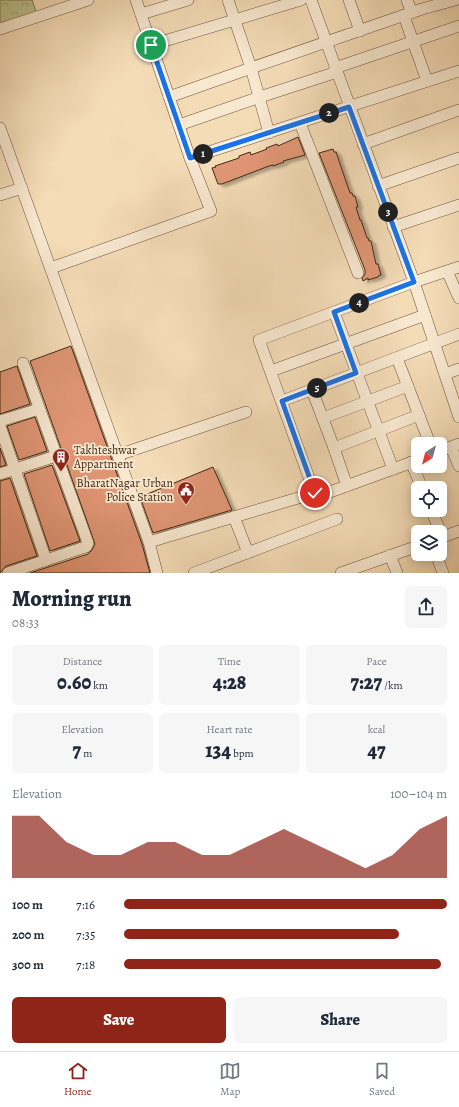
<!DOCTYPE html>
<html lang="en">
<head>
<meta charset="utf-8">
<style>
  body { margin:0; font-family:Alegreya,serif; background:#f6f6f7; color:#1f2937; height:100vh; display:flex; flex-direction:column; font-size:15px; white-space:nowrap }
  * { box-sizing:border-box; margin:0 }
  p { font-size:13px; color:#747a83 }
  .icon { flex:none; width:22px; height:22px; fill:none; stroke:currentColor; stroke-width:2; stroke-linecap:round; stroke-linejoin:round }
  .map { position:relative; height:573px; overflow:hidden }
  .panel { display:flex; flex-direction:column; background:#fff; flex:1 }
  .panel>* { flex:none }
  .needle { width:26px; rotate:216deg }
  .tools { position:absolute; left:411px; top:437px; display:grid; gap:8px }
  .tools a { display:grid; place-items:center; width:36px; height:36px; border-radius:6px; background:#fff; box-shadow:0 2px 10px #0003; font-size:20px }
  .pin { position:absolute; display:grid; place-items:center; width:34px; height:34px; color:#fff; margin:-17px; border:2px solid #fff; border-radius:50%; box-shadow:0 1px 4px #0007 }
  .km { position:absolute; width:20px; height:20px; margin:-10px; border-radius:50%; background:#222; color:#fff; font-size:11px; line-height:20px; text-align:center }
  .round { display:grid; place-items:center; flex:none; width:42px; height:42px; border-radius:6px; background:#f6f6f7 }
  .overview { display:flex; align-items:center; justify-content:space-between; height:68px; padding:0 12px }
  h1 { font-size:22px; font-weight:800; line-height:30px }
  .metrics { display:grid; grid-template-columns:repeat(3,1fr); gap:6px; height:68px; padding:4px 12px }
  .metrics div { display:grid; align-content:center; border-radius:6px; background:#f6f6f7; text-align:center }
  .metrics b { font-size:20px; font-weight:800 }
  .metrics small { font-size:11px; font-weight:400 }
  .metrics p { font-size:11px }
  .chart { height:112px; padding:8px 12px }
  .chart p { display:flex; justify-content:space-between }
  .chart svg { width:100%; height:72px; margin-top:4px; fill:#8f2418; opacity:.7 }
  .action { display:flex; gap:8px; margin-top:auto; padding:8px 12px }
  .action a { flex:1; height:46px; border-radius:6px; background:#8f2418; color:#fff; font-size:16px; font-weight:800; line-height:46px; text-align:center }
  .action a+a { background:#f6f6f7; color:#1f2937 }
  ul { padding:0 12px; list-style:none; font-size:13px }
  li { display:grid; grid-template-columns:64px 48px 1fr; align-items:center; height:30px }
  li i { height:10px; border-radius:5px; background:#8f2418 }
  .dock { display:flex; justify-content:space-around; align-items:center; height:56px; border-top:1px solid #e0e1e3; background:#fff; font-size:11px; color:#747a83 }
  .dock a { display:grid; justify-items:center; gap:2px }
  .dock .current { color:#8f2418 }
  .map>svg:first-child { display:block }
  .park { fill:url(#park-crowns); stroke:#7e7451 }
  .building { fill:#e09674; stroke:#412814; filter:url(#shadow) }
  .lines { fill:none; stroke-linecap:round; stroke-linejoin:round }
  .minor-casing { stroke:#6e553d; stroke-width:12 }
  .minor { stroke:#f8e8d0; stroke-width:11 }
  .route-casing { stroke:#fff; stroke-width:8 }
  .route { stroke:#1a73e8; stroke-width:5 }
  .labels { text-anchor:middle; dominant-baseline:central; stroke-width:3.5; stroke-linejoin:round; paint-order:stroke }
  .poi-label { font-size:12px; fill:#412814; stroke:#f8e8d0; text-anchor:start }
</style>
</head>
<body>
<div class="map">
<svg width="459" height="573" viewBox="0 0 459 573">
  <defs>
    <pattern id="park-crowns" width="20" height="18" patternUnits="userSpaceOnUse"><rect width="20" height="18" fill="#bbc08e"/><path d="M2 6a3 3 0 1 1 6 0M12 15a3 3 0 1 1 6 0" fill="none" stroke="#9a9c73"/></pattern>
    <filter id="shadow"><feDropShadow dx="4.5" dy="2.5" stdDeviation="1" flood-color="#0004"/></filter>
  </defs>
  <rect width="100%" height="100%" fill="#f4dcb7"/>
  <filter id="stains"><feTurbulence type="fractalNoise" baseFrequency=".005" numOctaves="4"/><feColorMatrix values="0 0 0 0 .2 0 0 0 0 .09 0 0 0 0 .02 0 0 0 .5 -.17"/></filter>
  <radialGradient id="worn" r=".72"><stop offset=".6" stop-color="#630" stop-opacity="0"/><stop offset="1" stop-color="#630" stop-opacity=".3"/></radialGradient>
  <path class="park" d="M0,0H32L38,17L0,29Z"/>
  <g class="building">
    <path d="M298,137L305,155L283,161L284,162L273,166V165L269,166L222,184H218L212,168L216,167L215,166L239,158V156L250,152L251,155L267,149L266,148L277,144L278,146Z"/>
    <path d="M333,149L334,152H336L350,193H352L353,196H355L358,207H356L360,220H361L367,238H368L369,241H371L376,264H378L381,275L378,276V277L368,280V278L363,281L362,278L365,274V270L319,153Z"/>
    <path d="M71,346L142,544L150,573H30L88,554L92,550L95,544L30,361Z"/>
    <path d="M17,366L30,404L0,414V372Z"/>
    <path d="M35,417L47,451L19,460L7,426Z"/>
    <path d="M0,448L6,465L0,467Z"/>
    <path d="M52,465L80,541L50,551L24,474Z"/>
    <path d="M213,467L232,510L153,533L140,497Z"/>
    <path d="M10,478L37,556L6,566L0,573V481Z"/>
  </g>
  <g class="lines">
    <g class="minor-casing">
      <g id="minor">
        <path d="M228,0L251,68L422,9L455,0"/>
        <path d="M311,0L414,282L459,417"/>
        <path d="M349,0L360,31"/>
        <path d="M407,0L412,13"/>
        <path d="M141,14L188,0"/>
        <path d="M404,16L427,81"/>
        <path d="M0,29L88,0"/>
        <path d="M151,45L301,0"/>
        <path d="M335,68L459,26"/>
        <path d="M169,97L251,68L269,133"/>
        <path d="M300,123L358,273"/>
        <path d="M179,125L263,96L337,72"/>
        <path d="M0,128L149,542L157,573"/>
        <path d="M363,144L459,110"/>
        <path d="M190,158L459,71"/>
        <path d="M378,186L459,158"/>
        <path d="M0,195L22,188"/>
        <path d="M393,227L459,205"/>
        <path d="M51,268L211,211L190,158L136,0"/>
        <path d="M447,271L459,298"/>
        <path d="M334,312L393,469"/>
        <path d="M397,358L430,444"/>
        <path d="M271,371L425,315"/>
        <path d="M445,374L459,369"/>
        <path d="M312,390L334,448L419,415"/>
        <path d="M282,401L459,334"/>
        <path d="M323,418L408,386"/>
        <path d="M0,421L39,409"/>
        <path d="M0,426L46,560"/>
        <path d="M451,447L459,466"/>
        <path d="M334,448L347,486"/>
        <path d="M440,451L459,444"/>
        <path d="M118,455L246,412"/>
        <path d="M418,460L316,497L259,340L414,282L459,267"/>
        <path d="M411,462L422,488"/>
        <path d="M0,474L56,456"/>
        <path d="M431,510L443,537"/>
        <path d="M234,517L248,553"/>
        <path d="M440,538L459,531"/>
        <path d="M149,542L315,493"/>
        <path d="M436,554L443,573"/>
        <path d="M390,555L397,573"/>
        <path d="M8,573L82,548L86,547L88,543L23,363"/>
        <path d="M194,573L337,519"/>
        <path d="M341,573L418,546"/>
      </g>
    </g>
    <use href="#minor" class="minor"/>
  </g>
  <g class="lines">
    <g class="route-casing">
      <path id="route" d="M151,45L190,158L349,107L414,282L334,312L356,373L282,401L315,493"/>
    </g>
    <use href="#route" class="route"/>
  </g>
  <defs>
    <g id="building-pin" transform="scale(0.9)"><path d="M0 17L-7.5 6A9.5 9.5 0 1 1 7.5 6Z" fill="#8f2418" stroke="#f8e8d0"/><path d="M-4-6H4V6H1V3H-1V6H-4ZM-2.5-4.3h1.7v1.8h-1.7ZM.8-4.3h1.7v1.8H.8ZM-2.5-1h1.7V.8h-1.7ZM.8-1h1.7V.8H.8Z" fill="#fff"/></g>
    <g id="civic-pin" transform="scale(0.9)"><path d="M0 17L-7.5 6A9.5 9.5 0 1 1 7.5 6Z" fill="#8f2418" stroke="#f8e8d0"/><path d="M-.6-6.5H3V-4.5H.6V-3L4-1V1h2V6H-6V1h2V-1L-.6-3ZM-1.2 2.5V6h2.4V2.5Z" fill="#fff"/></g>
  </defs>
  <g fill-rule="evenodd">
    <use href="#building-pin" x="61" y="457"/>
    <use href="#civic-pin" x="186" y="490"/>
  </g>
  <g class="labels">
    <g class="poi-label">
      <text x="74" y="450">Takhteshwar<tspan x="74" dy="14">Appartment</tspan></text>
      <text x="173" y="483" text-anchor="end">BharatNagar Urban<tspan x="173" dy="14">Police Station</tspan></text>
    </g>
  </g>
  <rect width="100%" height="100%" filter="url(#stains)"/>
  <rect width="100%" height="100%" fill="url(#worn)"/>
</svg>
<div class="tools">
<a><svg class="needle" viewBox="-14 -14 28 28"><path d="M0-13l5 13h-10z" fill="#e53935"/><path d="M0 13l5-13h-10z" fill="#747a83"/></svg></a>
<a><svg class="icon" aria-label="locate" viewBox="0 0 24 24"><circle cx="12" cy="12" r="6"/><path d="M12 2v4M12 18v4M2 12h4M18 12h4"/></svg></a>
<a><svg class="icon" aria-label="layers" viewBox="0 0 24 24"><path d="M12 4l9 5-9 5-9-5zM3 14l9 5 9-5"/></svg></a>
</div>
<div class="pin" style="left:151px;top:45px;background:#1e9e55"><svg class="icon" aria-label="arrive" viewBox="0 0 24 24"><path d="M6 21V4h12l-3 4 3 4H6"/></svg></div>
<div class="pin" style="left:315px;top:493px;background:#d93025"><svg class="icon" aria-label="check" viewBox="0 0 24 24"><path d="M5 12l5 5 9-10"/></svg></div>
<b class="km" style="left:203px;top:154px">1</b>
<b class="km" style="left:329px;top:113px">2</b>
<b class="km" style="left:388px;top:212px">3</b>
<b class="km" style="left:359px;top:303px">4</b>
<b class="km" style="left:317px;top:388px">5</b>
</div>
<section class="panel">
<div class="overview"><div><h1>Morning run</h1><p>08:33</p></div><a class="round"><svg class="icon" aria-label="share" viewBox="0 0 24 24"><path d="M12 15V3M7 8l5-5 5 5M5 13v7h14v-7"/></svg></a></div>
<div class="metrics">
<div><p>Distance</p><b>0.60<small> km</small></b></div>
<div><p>Time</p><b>4:28</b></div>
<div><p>Pace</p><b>7:27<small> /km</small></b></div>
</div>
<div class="metrics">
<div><p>Elevation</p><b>7<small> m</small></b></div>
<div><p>Heart rate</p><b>134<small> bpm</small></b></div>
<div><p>kcal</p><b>47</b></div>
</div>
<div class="chart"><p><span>Elevation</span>100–104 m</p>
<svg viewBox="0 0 160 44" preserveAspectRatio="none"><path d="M0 44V6L10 6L20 22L30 30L40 30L50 22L60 22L70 30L80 30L90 22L100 14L110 22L120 30L130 38L140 30L150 14L160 6V44z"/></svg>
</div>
<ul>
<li><b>100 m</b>7:16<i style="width:100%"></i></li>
<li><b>200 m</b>7:35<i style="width:85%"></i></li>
<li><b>300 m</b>7:18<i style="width:98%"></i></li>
</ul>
<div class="action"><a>Save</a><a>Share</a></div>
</section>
<nav class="dock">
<a class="current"><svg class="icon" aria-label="home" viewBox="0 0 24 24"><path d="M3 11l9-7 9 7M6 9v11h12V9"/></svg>Home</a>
<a><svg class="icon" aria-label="map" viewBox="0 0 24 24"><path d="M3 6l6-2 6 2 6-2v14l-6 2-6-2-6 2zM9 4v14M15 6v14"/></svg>Map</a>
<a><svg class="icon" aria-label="saved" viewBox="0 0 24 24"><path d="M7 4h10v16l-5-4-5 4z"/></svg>Saved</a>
</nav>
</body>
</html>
